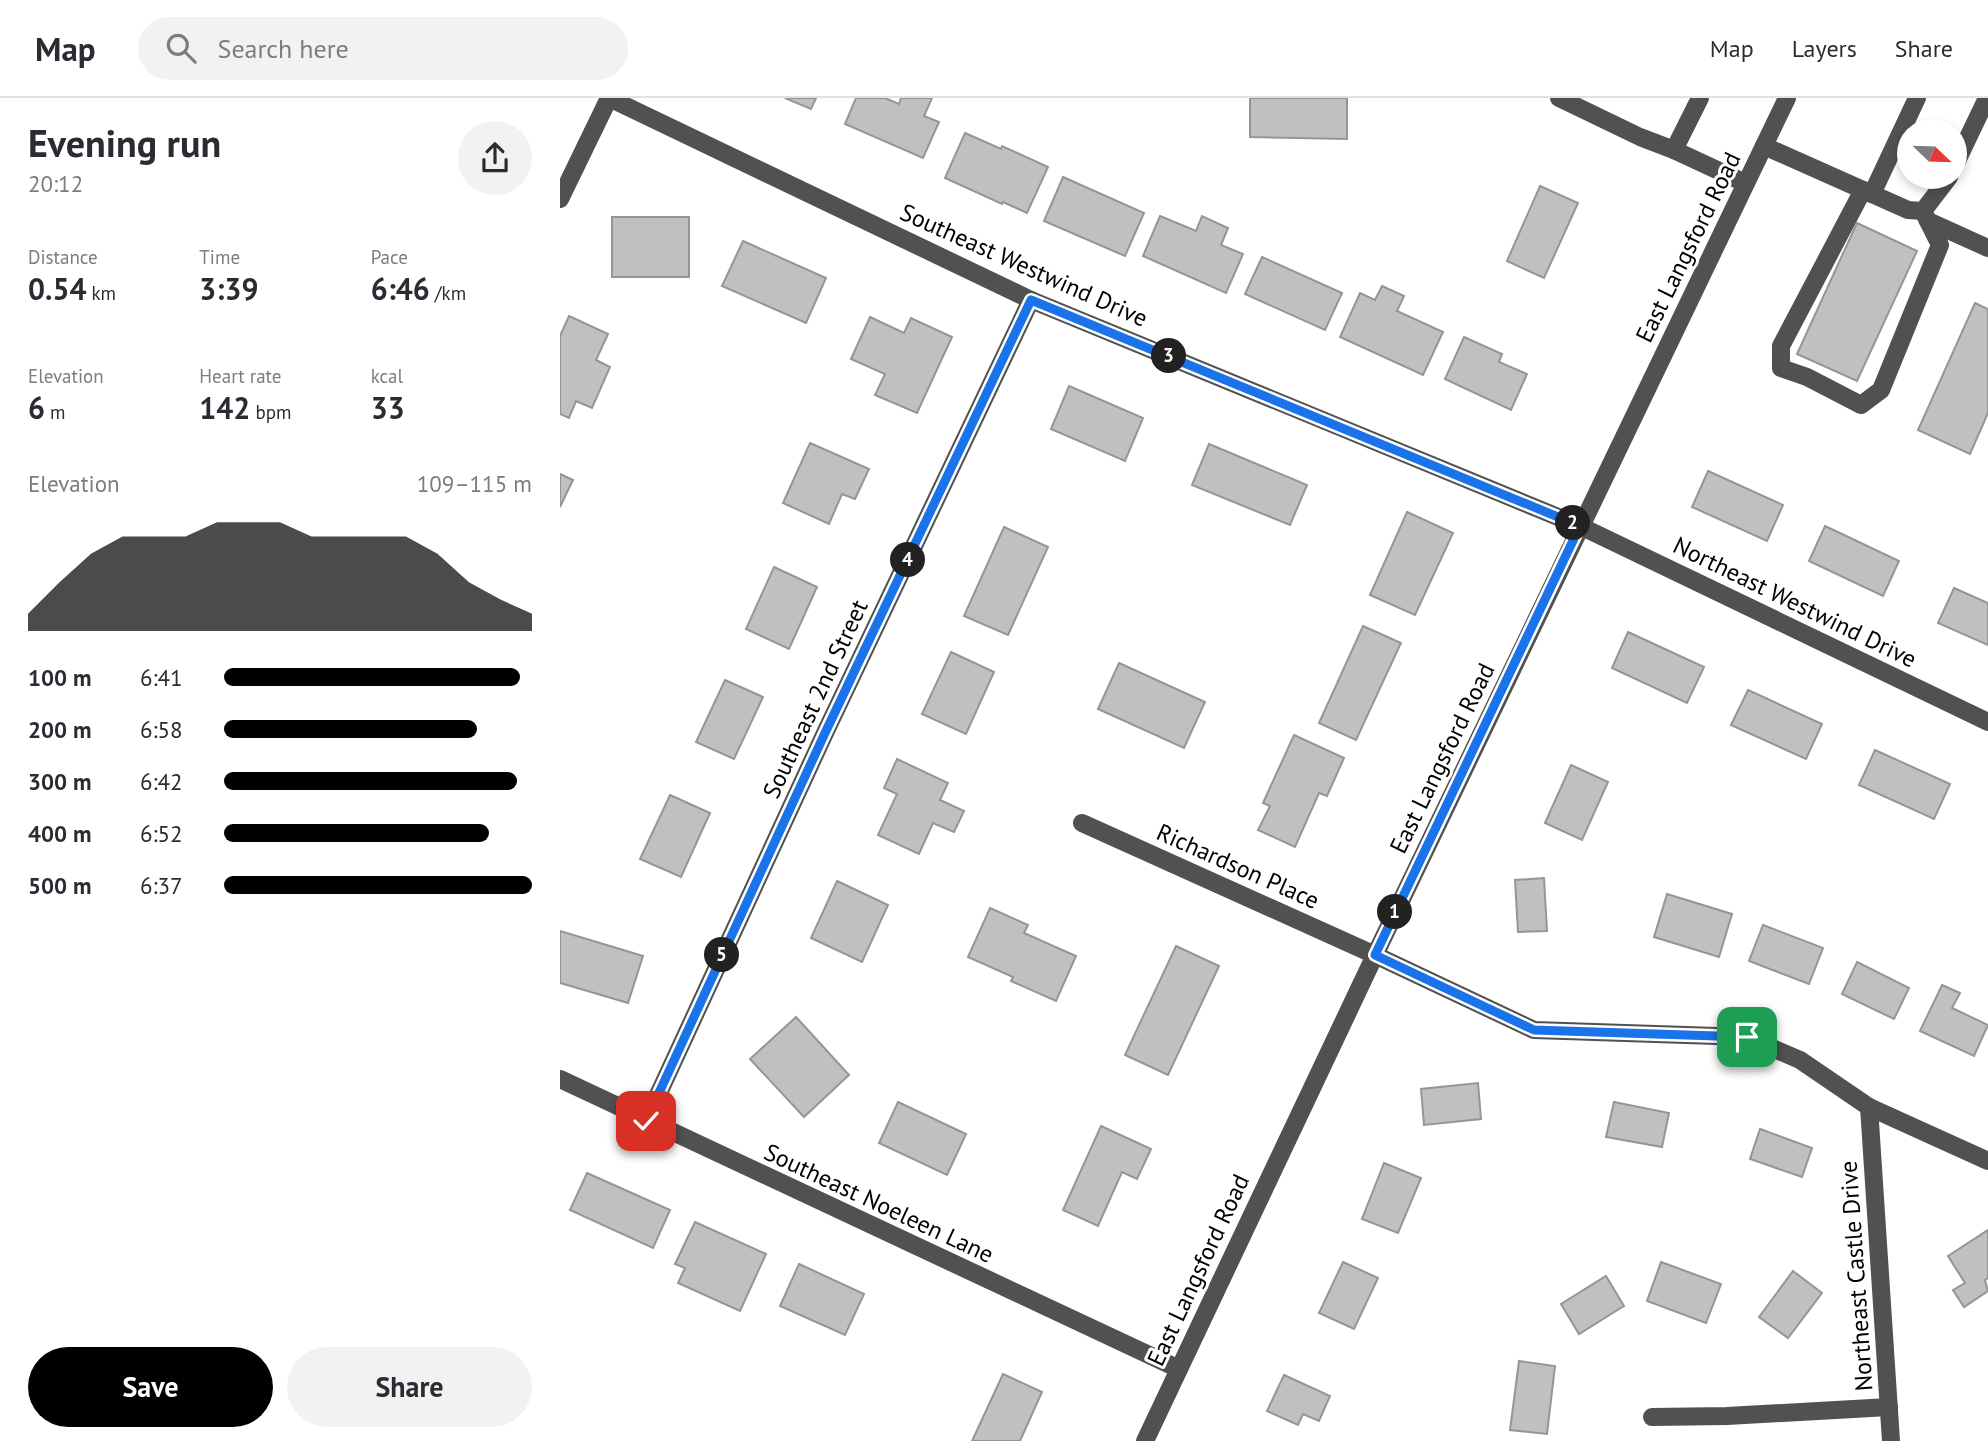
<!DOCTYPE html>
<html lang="en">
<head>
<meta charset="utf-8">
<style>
  body { margin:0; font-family:"PT Sans",sans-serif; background:#f2f2f3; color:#2b2b33; height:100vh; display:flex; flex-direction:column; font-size:26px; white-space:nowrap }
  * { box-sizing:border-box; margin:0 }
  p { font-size:23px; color:#7c7c81 }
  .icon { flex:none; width:38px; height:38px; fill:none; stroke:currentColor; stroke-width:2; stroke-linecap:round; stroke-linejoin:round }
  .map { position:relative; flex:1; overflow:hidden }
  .side { display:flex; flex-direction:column; background:#fff; width:560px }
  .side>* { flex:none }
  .needle { width:46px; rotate:113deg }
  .buttons { position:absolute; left:1337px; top:21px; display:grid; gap:14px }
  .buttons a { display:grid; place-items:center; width:70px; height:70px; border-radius:50%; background:#fff; box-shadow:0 4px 10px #0003; font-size:35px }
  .pin { position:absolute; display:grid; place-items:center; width:60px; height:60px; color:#fff; margin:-30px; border-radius:14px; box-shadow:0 4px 10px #0006 }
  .km { position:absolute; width:35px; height:35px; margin:-18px; border-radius:50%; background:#222; color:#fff; font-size:19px; line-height:35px; text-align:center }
  .round { display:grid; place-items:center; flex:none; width:74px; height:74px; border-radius:37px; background:#f2f2f3 }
  .headline { display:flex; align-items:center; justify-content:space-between; height:119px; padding:0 28px }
  h1 { font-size:38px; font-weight:600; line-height:52px }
  .metrics { display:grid; grid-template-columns:repeat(3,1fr); gap:10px; height:119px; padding:7px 28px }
  .metrics div { display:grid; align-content:center }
  .metrics b { font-size:30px; font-weight:600 }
  .metrics small { font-size:19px; font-weight:400 }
  .metrics p { font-size:19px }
  .chart { height:196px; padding:14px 28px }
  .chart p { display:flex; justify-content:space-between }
  .chart svg { width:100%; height:126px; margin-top:7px; fill:#000; opacity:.7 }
  .cta { display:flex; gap:14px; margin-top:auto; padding:14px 28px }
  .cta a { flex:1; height:80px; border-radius:42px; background:#000; color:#fff; font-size:28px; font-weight:600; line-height:80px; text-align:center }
  .cta a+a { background:#f2f2f3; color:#2b2b33 }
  ul { padding:0 28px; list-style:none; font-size:23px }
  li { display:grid; grid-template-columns:112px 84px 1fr; align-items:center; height:52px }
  li i { height:18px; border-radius:9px; background:#000 }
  header { display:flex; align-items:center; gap:42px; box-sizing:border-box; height:98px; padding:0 35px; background:#fff; border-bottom:2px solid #e1e1e2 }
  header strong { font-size:33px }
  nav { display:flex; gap:38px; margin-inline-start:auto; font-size:24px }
  .search { width:490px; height:63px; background:#f2f2f3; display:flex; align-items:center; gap:18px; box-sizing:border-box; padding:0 24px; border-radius:38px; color:#7c7c81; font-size:26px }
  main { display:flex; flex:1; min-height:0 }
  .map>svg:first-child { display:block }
  .building { fill:#c0c0c0; stroke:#959595; stroke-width:2 }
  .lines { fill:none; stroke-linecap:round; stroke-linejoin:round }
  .minor { stroke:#515151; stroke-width:18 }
  .route-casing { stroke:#fff; stroke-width:14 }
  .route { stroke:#1a73e8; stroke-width:9 }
  .labels { text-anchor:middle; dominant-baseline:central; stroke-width:6; stroke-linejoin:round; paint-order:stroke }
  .street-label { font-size:24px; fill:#000; stroke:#fff }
</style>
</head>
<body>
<header>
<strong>Map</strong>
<div class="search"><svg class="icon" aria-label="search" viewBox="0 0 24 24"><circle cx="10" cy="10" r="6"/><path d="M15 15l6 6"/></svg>Search here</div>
<nav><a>Map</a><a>Layers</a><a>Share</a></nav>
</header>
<main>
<section class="side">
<div class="headline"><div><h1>Evening run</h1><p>20:12</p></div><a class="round"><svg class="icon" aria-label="share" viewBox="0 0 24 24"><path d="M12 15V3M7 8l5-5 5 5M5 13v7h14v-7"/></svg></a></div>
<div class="metrics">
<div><p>Distance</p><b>0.54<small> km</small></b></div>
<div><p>Time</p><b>3:39</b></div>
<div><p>Pace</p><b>6:46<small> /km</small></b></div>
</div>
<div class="metrics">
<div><p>Elevation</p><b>6<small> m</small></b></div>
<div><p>Heart rate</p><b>142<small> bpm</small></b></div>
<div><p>kcal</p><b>33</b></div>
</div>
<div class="chart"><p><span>Elevation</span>109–115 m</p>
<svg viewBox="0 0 160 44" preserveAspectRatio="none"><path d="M0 44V38L10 27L20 17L30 11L40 11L50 11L60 6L70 6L80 6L90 11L100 11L110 11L120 11L130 17L140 27L150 33L160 38V44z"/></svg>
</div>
<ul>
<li><b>100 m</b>6:41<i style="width:96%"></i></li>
<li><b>200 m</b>6:58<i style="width:82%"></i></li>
<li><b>300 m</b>6:42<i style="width:95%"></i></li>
<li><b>400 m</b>6:52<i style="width:86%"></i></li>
<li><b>500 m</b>6:37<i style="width:100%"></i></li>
</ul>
<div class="cta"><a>Save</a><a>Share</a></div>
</section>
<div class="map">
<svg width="1428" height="1343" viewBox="0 0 1428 1343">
  <rect width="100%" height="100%" fill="#fff"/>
  <g class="building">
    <path d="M225,0H256L251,11Z"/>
    <path d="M296,0H325L339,6L341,0H372L364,18L379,24L363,60L285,26Z"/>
    <path d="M690,0H787V41L690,39Z"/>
    <path d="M405,35L441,51L442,48L488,69L467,115L443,104L442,106L385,80Z"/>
    <path d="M503,79L584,115L565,158L484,123Z"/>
    <path d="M980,88L1018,105L984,180L947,163Z"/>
    <path d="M600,118L636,133L642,118L668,130L661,147L683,156L666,195L583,158Z"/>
    <rect x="52" y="119" width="77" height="60"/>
    <path d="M1297,125L1357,153L1297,283L1237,256Z"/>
    <path d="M183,143L266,180L246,225L162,188Z"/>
    <path d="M702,159L782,195L765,232L685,196Z"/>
    <path d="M822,188L844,198L837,213L883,234L863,277L780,239L800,195L815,202Z"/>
    <path d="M1415,205L1428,211V315L1410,356L1358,332Z"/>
    <path d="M9,218L48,236L36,262L50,269L32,310L16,303L9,320L0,316V238Z"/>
    <path d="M310,219L344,235L351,220L392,239L357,315L315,297L325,276L291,261Z"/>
    <path d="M904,239L942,256L939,264L967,276L951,312L885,281Z"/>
    <path d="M509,288L583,320L565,363L491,331Z"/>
    <path d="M250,345L309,371L295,401L282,396L269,426L223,405Z"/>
    <path d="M649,346L747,387L730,427L632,387Z"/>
    <path d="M1148,373L1223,407L1207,443L1132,409Z"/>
    <path d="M0,376L13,382L0,409Z"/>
    <path d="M847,414L893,435L855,517L810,497Z"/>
    <path d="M1265,428L1339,463L1323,498L1249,463Z"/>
    <path d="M444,429L488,449L448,537L404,518Z"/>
    <path d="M214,469L257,489L229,551L186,531Z"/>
    <path d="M1394,490L1428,505V547L1378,525Z"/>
    <path d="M803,528L841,545L796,642L759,625Z"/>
    <path d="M1068,534L1144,569L1127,605L1052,570Z"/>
    <path d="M391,554L434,574L406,636L362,616Z"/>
    <path d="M559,565L645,604L624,650L538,611Z"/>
    <path d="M165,582L203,599L174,661L136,644Z"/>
    <path d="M1188,592L1262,626L1246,661L1171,627Z"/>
    <path d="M734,637L784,660L767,698L759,695L735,749L698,732L710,708L703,705Z"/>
    <path d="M1315,652L1390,686L1374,721L1299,687Z"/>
    <path d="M337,661L388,685L380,702L404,713L394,734L373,725L359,756L318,737L337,696L324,690Z"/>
    <path d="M1011,667L1048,684L1022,742L985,725Z"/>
    <path d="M110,697L150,715L121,779L80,761Z"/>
    <path d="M984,780L987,833L958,834L955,782Z"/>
    <path d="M277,783L328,807L302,864L251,840Z"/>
    <path d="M1107,796L1172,816L1159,859L1094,839Z"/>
    <path d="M430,810L468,827L464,835L516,858L496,903L451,883L453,879L408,859Z"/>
    <path d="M1203,827L1263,850L1249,886L1189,863Z"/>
    <path d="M0,833L83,858L68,905L0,885Z"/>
    <path d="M616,848L659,868L608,977L565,957Z"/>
    <path d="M1297,864L1349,890L1334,921L1282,896Z"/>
    <path d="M1382,887L1400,895L1392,910L1428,927L1414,958L1360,933Z"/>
    <path d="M236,919L289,977L244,1019L190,961Z"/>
    <path d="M918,985L921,1021L864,1027L861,991Z"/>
    <path d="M338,1004L406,1036L387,1077L319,1045Z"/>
    <path d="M1054,1004L1109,1015L1102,1049L1046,1039Z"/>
    <path d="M541,1028L591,1051L577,1081L562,1074L538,1128L503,1112Z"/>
    <path d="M1200,1031L1252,1050L1242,1079L1190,1061Z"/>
    <path d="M824,1065L861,1080L838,1135L802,1121Z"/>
    <path d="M27,1075L110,1112L93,1150L10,1112Z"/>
    <path d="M135,1124L206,1156L180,1213L118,1185L125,1170L115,1166Z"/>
    <path d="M1428,1132V1180L1425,1182L1428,1193L1404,1209L1393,1192L1405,1185L1388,1158Z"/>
    <path d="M783,1164L818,1180L794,1231L759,1215Z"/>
    <path d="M1101,1164L1161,1186L1146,1225L1087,1203Z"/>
    <path d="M239,1166L304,1196L285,1237L220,1208Z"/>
    <path d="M1233,1173L1262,1195L1228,1240L1199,1219Z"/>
    <path d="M1046,1178L1064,1208L1019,1236L1001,1206Z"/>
    <path d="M959,1263L995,1268L987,1336L950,1332Z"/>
    <path d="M443,1276L482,1294L460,1343H412Z"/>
    <path d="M724,1277L770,1298L759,1323L743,1316L738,1327L707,1313Z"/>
  </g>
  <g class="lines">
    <g class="minor">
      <path d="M49,0L471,202L1020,428L1428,624"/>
      <path d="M999,0L1080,39L1114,52"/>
      <path d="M1140,0L1114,52L1185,85"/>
      <path d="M1204,48L1348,112L1363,113L1389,79"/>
      <path d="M1395,67L1427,0"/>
      <path d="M1303,92L1221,248V270L1247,279L1301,307L1321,292L1380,147L1363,113"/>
      <path d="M1312,96L1357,0"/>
      <path d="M0,101L49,0"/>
      <path d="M1368,123L1428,150"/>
      <path d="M522,725L815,857L974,932L1187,939L1240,962L1309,1009L1428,1063"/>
      <path d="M0,981L619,1271"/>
      <path d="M1309,1009L1331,1343"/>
      <path d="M86,1023L265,635L471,202"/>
      <path d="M1092,1319L1167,1318L1329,1309"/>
      <path d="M585,1343L815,857L1227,0"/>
    </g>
  </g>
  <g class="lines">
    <g class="route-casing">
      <path id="route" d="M86,1023L265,635L471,202L1020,428L815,857L974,932L1187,939"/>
    </g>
    <use href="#route" class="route"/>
  </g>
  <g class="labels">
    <g class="street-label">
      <text transform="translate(1128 149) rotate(-64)">East Langsford Road</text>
      <text transform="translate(464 167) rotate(24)">Southeast Westwind Drive</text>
      <text transform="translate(1235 504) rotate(26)">Northeast Westwind Drive</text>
      <text transform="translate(255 601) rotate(-65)">Southeast 2nd Street</text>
      <text transform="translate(882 660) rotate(-64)">East Langsford Road</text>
      <text transform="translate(678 768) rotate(24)">Richardson Place</text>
      <text transform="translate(319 1105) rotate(25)">Southeast Noeleen Lane</text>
      <text transform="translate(638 1172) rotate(-65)">East Langsford Road</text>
      <text transform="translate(1296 1178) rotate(-94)">Northeast Castle Drive</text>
    </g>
  </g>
</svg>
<div class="buttons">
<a><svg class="needle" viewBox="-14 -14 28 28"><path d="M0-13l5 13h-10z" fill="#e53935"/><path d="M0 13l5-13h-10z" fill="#7c7c81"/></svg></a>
</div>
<div class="pin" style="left:1187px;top:939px;background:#1e9e55"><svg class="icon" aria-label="arrive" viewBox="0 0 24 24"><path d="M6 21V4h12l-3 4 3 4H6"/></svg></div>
<div class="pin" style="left:86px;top:1023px;background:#d93025"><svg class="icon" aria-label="check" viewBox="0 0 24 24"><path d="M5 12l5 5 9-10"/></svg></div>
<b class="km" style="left:835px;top:814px">1</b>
<b class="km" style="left:1013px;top:425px">2</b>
<b class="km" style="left:609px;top:258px">3</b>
<b class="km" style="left:348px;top:462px">4</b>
<b class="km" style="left:162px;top:857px">5</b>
</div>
</main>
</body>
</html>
